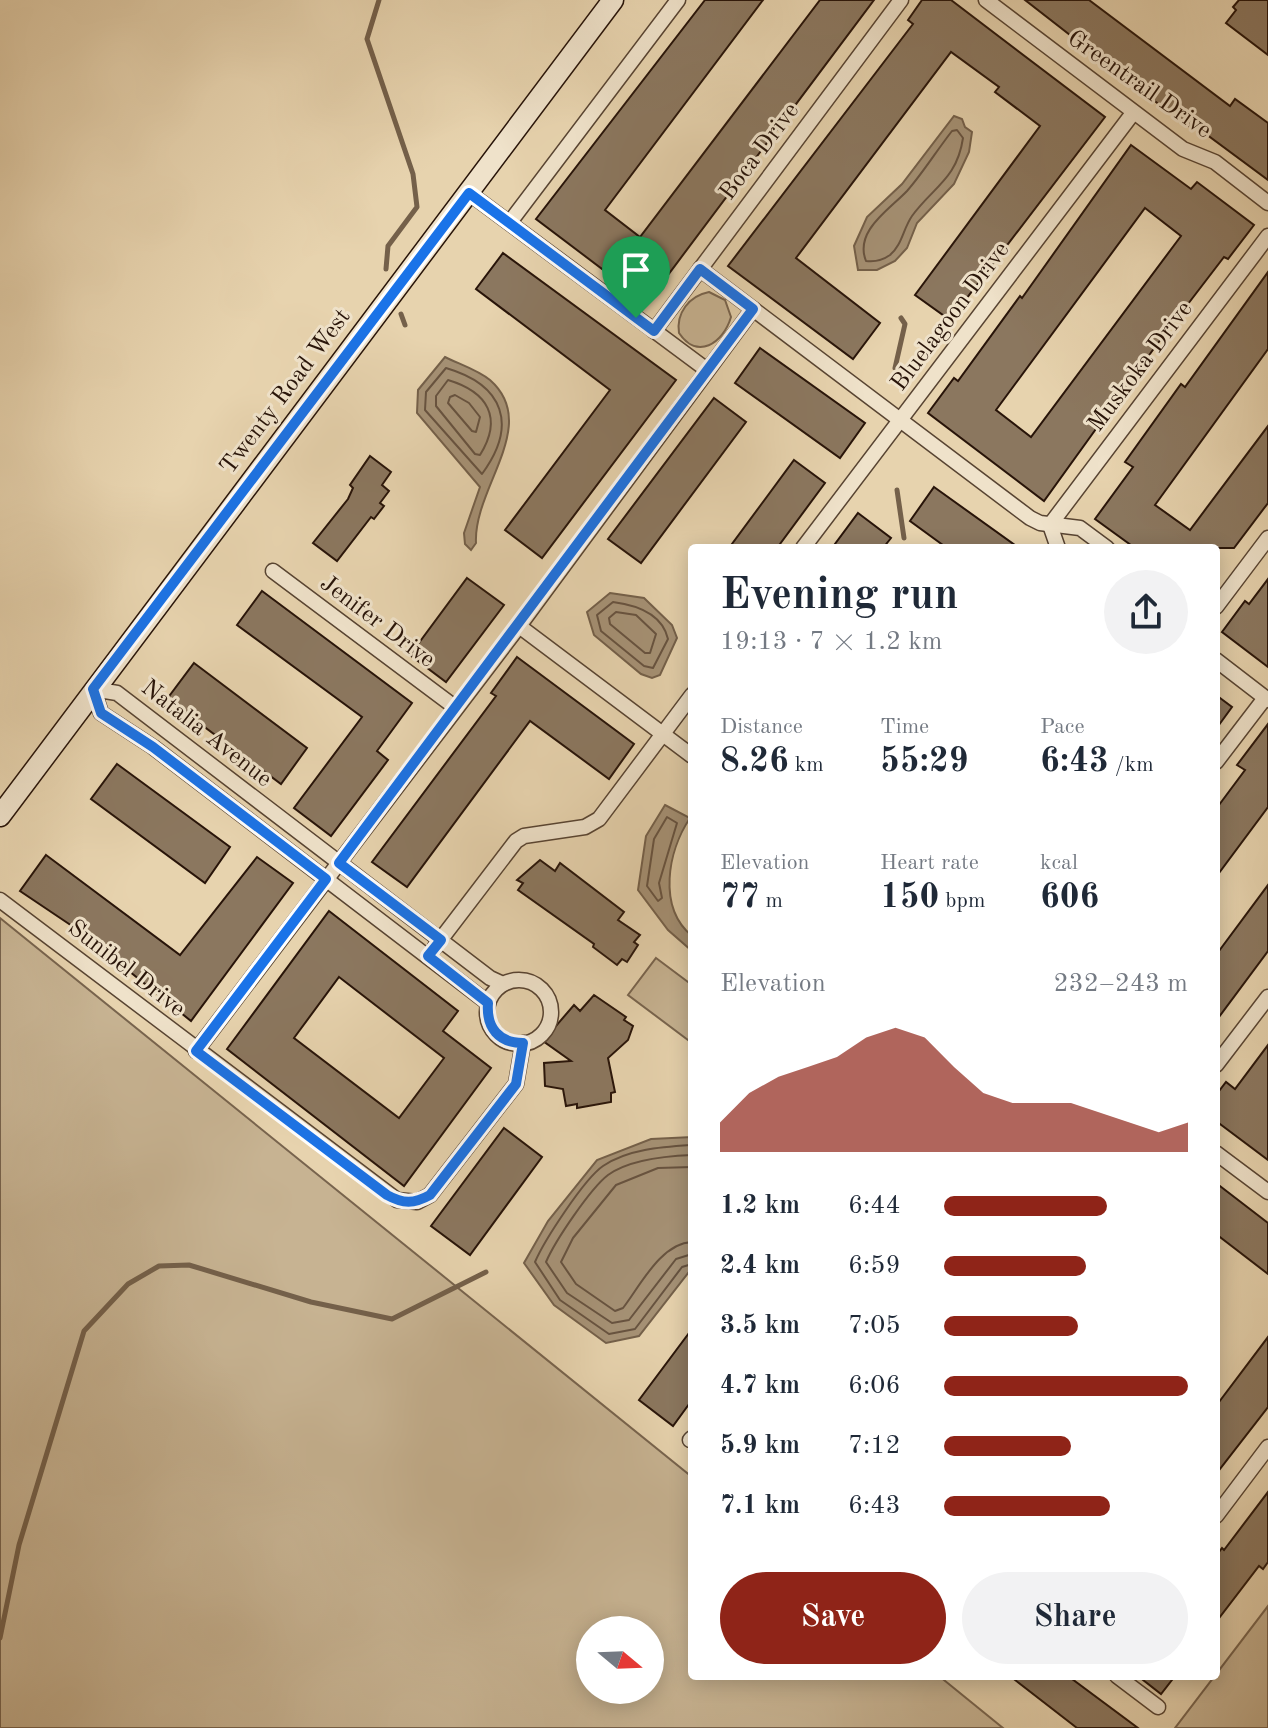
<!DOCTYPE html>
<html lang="en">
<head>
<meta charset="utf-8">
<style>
  body { margin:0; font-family:"Old Standard TT",serif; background:#f2f2f3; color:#1f2937; height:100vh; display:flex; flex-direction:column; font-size:30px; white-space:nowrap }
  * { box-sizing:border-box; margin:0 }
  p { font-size:26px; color:#747a83 }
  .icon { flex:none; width:44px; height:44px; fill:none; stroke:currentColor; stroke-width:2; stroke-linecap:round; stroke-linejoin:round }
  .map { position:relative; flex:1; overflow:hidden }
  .panel { position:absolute; left:688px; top:544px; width:532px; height:1136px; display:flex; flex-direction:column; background:#fff; border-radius:8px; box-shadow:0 4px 20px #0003 }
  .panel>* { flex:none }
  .needle { width:52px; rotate:109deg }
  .fabs { position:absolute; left:576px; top:1616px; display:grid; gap:16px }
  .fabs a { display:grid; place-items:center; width:88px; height:88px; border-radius:50%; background:#fff; box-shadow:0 4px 20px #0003; font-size:40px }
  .pin { position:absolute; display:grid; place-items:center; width:68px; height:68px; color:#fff; margin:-82px -34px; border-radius:50% 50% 50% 0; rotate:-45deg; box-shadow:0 0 8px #0007 }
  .pin .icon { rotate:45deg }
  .round { display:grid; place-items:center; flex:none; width:84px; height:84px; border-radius:42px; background:#f2f2f3 }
  .headline { display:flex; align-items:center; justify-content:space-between; height:136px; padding:0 32px }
  h1 { font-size:44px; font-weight:600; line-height:60px }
  .metrics { display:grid; grid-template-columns:repeat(3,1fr); gap:12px; height:136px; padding:8px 32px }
  .metrics div { display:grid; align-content:center }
  .metrics b { font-size:34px; font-weight:600 }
  .metrics small { font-size:22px; font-weight:400 }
  .metrics p { font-size:22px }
  .chart { height:224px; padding:16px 32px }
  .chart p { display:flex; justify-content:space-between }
  .chart svg { width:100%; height:144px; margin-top:8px; fill:#8f2418; opacity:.7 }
  .cta { display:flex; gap:16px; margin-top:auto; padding:16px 32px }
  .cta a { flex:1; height:92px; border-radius:48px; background:#8f2418; color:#fff; font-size:32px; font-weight:600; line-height:92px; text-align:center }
  .cta a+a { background:#f2f2f3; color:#1f2937 }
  ul { padding:0 32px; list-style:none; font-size:26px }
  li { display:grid; grid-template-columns:128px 96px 1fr; align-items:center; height:60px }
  li i { height:20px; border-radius:10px; background:#8f2418 }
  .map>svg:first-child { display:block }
  .green { fill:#c7b392; stroke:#78644e; stroke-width:2; fill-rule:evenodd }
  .water { fill:#a69276; stroke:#74604a; stroke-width:2 }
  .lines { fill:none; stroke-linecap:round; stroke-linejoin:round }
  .shore { stroke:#675340; stroke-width:2 }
  .stream { stroke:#74604a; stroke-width:5 }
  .building { fill:#8b775f; stroke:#281409; stroke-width:2; fill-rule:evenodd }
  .street-casing { stroke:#584432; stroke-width:17 }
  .secondary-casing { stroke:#281409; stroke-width:23 }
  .street { stroke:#efe2ca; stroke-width:14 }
  .secondary { stroke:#efe2ca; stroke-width:20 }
  .route-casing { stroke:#fff; stroke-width:16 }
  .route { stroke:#1a73e8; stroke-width:10 }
  .labels { text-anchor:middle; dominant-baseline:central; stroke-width:6; stroke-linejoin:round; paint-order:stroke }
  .street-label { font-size:24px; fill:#281409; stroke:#efe2ca }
</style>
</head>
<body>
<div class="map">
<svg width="1268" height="1728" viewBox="0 0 1268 1728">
  <rect width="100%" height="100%" fill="#e7d3ae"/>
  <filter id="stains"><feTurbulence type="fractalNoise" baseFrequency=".0025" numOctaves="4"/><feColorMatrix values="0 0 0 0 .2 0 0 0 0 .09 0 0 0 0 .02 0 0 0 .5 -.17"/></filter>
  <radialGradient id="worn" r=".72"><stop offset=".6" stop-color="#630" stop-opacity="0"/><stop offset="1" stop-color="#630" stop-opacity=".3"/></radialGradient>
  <g class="green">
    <path d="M709,292L725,300L731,317C723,344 697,360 679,333C676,313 689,296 709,292Z"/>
    <path d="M0,918L692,1477V1676H939L1003,1728H0ZM590,1630H650V1690H590Z"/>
    <path d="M656,958L692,985V1043L628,995Z"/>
    <path d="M1268,1606V1728H1175Z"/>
  </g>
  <g class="water">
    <path d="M954,116L962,119L965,127L972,132L969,152L954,184L917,223L907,248L895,261L877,270H858L854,246L867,217L902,184Z"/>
    <path d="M445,357C459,364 478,370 490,380C541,425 473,488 476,543L471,550L465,544L464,533L480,487L417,413L418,390Z"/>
    <path d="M610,593L644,598L672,625L677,638L660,675L652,678L641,674L594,635L587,612Z"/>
    <path d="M665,805L690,818C668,851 657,907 692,936V951L668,930L638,890L646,836Z"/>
    <path d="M692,1137V1268L639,1336L606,1343L554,1305L524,1263L548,1221L597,1160L651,1139Z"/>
  </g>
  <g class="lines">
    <g class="shore">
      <path d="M952,131L957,130L963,138C957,179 933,187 912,216C903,229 902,245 890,255C883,260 874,262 866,261C854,231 889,210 907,191C923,173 937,150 952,131Z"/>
      <path d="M446,368C504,385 518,425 482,474L425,410L426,392Z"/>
      <path d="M448,380C488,392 503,418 480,455L475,454L436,406V396Z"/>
      <path d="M455,395L469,403L480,417L476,432L472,431L448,403L450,397Z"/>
      <path d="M613,602C636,605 662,613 668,639L653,668L644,666L601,631L597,615Z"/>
      <path d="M616,612L636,615L656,634L650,653H645L610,624L609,618Z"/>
      <path d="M667,817L677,823L659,883L662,898L658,901L647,886L654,839Z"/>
      <path d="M692,1145C662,1147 628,1149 603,1166C584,1179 544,1241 535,1262L560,1300L609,1334L635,1329L682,1267L692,1264"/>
      <path d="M692,1155C666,1156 630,1159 608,1175C590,1189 555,1241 546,1262L567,1293L612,1323L629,1320L676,1259L692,1254"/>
      <path d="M692,1167L658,1168L616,1185L573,1238L561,1262L576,1284L615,1311L623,1308C640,1286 661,1243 692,1242"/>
    </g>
    <g class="stream">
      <path d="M379,0L367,39L413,174L417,207L388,246L386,269"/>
      <path d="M401,314L405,325"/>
      <path d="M895,368L905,324L901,318"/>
      <path d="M897,490L904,538"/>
      <path d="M0,1638L19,1545L84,1331L128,1284L159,1266L189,1265L311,1302L392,1319L486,1272"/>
    </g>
  </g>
  <g class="building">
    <path d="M705,0H763L605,210L640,237L820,0H874L647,303L536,219Z"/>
    <path d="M922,0H951L1105,117L950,320L915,295L1040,126L995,92L999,87L951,52L796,258L880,323L853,359L728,266L913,24L908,20Z"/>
    <path d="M1025,0H1089L1230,106L1235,99L1268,123V180L1195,126L1193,129L1165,109Z"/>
    <path d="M1239,0H1268V55L1226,23L1236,10L1233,7Z"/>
    <path d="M1131,145L1191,189L1197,182L1254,225L1228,259L1224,257L1155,347L1044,501L928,413L954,378L958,381L1020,296L1022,298ZM1145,208L1181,236L1031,437L996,410Z"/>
    <path d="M503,253L676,380L542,558L505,530L610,390L476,289Z"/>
    <path d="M1268,272V349L1155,505L1190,530L1268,426V503L1234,548H1135L1095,519L1133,467L1125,462L1181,384L1185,387Z"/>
    <path d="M760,348L865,423L840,458L735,383Z"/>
    <path d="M714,398L746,422L641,563L608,539Z"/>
    <path d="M370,456L391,472L382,485L389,491L380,503L384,506L374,519L371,517L337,561L313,543L348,499L353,488L350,485Z"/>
    <path d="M794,460L825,483L777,548H729Z"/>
    <path d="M934,487L1019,548H947L910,521Z"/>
    <path d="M858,513L891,538L883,548H832Z"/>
    <path d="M467,578L504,605L446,682L410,655Z"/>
    <path d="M1268,579V667L1222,632L1245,601L1249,604Z"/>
    <path d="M262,591L412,703L377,751L388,760L331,836L294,808L362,717L237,625Z"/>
    <path d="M517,657L634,744L609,779L530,721L407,887L372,862L496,696L491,693Z"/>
    <path d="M194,663L307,748L281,784L167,699Z"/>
    <path d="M1216,695L1232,707L1216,729Z"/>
    <path d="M1268,724V807L1216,877V809L1245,770L1237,765Z"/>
    <path d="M117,764L230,847L205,883L91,799Z"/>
    <path d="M46,855L180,955L257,857L293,883L191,1021L78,930L20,891Z"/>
    <path d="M540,860L555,871L560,863L624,912L618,920L640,935L634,942L638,945L627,962L622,959L617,965L593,947L594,944L518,890L523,883L517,880Z"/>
    <path d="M1268,885V951L1216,1021V955Z"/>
    <path d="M329,911L458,1011L443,1031L491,1068L404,1186L227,1049ZM339,977L444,1058L399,1118L294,1038Z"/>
    <path d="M594,995L626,1017L624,1020L633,1026L628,1040L608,1058L615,1092L611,1093V1102L577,1108V1104L566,1106L563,1089L545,1086L544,1063L571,1061L543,1041L574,1005L580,1011Z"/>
    <path d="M1268,1045V1160L1216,1121V1095L1226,1082L1235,1089Z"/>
    <path d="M504,1128L542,1157L470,1255L431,1226Z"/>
    <path d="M1216,1183L1268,1223V1274L1216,1234Z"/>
    <path d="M692,1329V1400L673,1426L639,1400Z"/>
    <path d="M1268,1337V1407L1216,1474V1406Z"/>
    <path d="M1268,1492V1562L1263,1569L1259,1566L1216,1622V1556L1222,1548L1224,1550Z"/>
    <path d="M1010,1676H1068L1138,1728H1077Z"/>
    <path d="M1138,1676H1175L1161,1694Z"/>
  </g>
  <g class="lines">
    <g class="street-casing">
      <g id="street">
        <path d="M986,0L1183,149L1215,162L1268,203"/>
        <path d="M469,193L707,370"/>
        <path d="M510,222L678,0"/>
        <path d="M700,269L1030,518L1040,523L1080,528L1107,548"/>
        <path d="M654,331L901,0"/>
        <path d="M1050,525L1268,236"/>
        <path d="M1050,525L1058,548"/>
        <path d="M803,548L1133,113"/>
        <path d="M273,571L456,708"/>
        <path d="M1216,607L1268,538"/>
        <path d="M519,626L692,756"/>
        <path d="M1216,660L1268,700"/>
        <path d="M1216,762L1265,698"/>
        <path d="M0,900L397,1200L417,1202L430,1195L516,1084L523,1043"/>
        <path d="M435,947L516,841L524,836L585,827L599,819L692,695"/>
        <circle cx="519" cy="1012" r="32"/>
        <path d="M488,1003L153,747L101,713L93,689L117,693L490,978L503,984"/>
        <path d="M196,1051L519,626L753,309"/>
        <path d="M1216,1065L1268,997"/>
        <path d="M1216,1153L1268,1192"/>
        <path d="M690,1440L692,1438"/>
        <path d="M1216,1516L1268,1447"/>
        <path d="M1117,1676L1158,1707"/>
      </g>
    </g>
    <g class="secondary-casing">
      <path id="secondary" d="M0,816L613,0"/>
    </g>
    <use href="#street" class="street"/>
    <use href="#secondary" class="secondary"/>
  </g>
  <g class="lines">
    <g class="route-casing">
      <path id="route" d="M469,193L654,331L700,269L753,309L339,863L441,940L428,956L488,1003C486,1028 499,1043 523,1043L516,1084L430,1195C414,1204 403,1204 387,1195L196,1051L326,879L153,747L101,713L93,689Z"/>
    </g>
    <use href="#route" class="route"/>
  </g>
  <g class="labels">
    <g class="street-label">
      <text transform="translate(1139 85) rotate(35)">Greentrail Drive</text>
      <text transform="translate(760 152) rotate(-53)">Boca Drive</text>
      <text transform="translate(951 317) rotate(-53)">Bluelagoon Drive</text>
      <text transform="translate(1141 367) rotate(-53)">Muskoka Drive</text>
      <text transform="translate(286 392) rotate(-53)">Twenty Road West</text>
      <text transform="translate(377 622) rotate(37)">Jenifer Drive</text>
      <text transform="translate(206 734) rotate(38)">Natalia Avenue</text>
      <text transform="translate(126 969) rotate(38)">Sunibel Drive</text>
    </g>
  </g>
  <rect width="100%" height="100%" filter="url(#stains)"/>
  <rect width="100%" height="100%" fill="url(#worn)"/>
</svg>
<div class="fabs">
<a><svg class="needle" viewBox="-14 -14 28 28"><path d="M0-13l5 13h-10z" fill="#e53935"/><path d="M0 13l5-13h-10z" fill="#747a83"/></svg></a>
</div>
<div class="pin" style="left:636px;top:318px;background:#1e9e55"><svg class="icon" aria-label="arrive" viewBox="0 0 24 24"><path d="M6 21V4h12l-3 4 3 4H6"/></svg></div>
<section class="panel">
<div class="headline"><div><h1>Evening run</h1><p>19:13 · 7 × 1.2 km</p></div><a class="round"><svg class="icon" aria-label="share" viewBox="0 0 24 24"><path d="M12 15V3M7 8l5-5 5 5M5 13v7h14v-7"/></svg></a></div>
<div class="metrics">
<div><p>Distance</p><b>8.26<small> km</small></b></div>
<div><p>Time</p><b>55:29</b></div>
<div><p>Pace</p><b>6:43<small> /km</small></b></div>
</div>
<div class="metrics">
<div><p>Elevation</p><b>77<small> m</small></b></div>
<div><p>Heart rate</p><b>150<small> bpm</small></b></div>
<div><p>kcal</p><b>606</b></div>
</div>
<div class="chart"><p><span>Elevation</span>232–243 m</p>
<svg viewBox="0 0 160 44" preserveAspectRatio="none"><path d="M0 44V35L10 26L20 21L30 18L40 15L50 9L60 6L70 9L80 18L90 26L100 29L110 29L120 29L130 32L140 35L150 38L160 35V44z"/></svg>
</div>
<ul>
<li><b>1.2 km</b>6:44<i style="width:67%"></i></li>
<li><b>2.4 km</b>6:59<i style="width:58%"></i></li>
<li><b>3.5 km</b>7:05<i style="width:55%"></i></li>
<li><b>4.7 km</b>6:06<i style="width:100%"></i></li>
<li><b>5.9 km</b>7:12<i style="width:52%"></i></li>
<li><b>7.1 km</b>6:43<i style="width:68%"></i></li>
</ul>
<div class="cta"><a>Save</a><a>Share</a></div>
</section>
</div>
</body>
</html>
